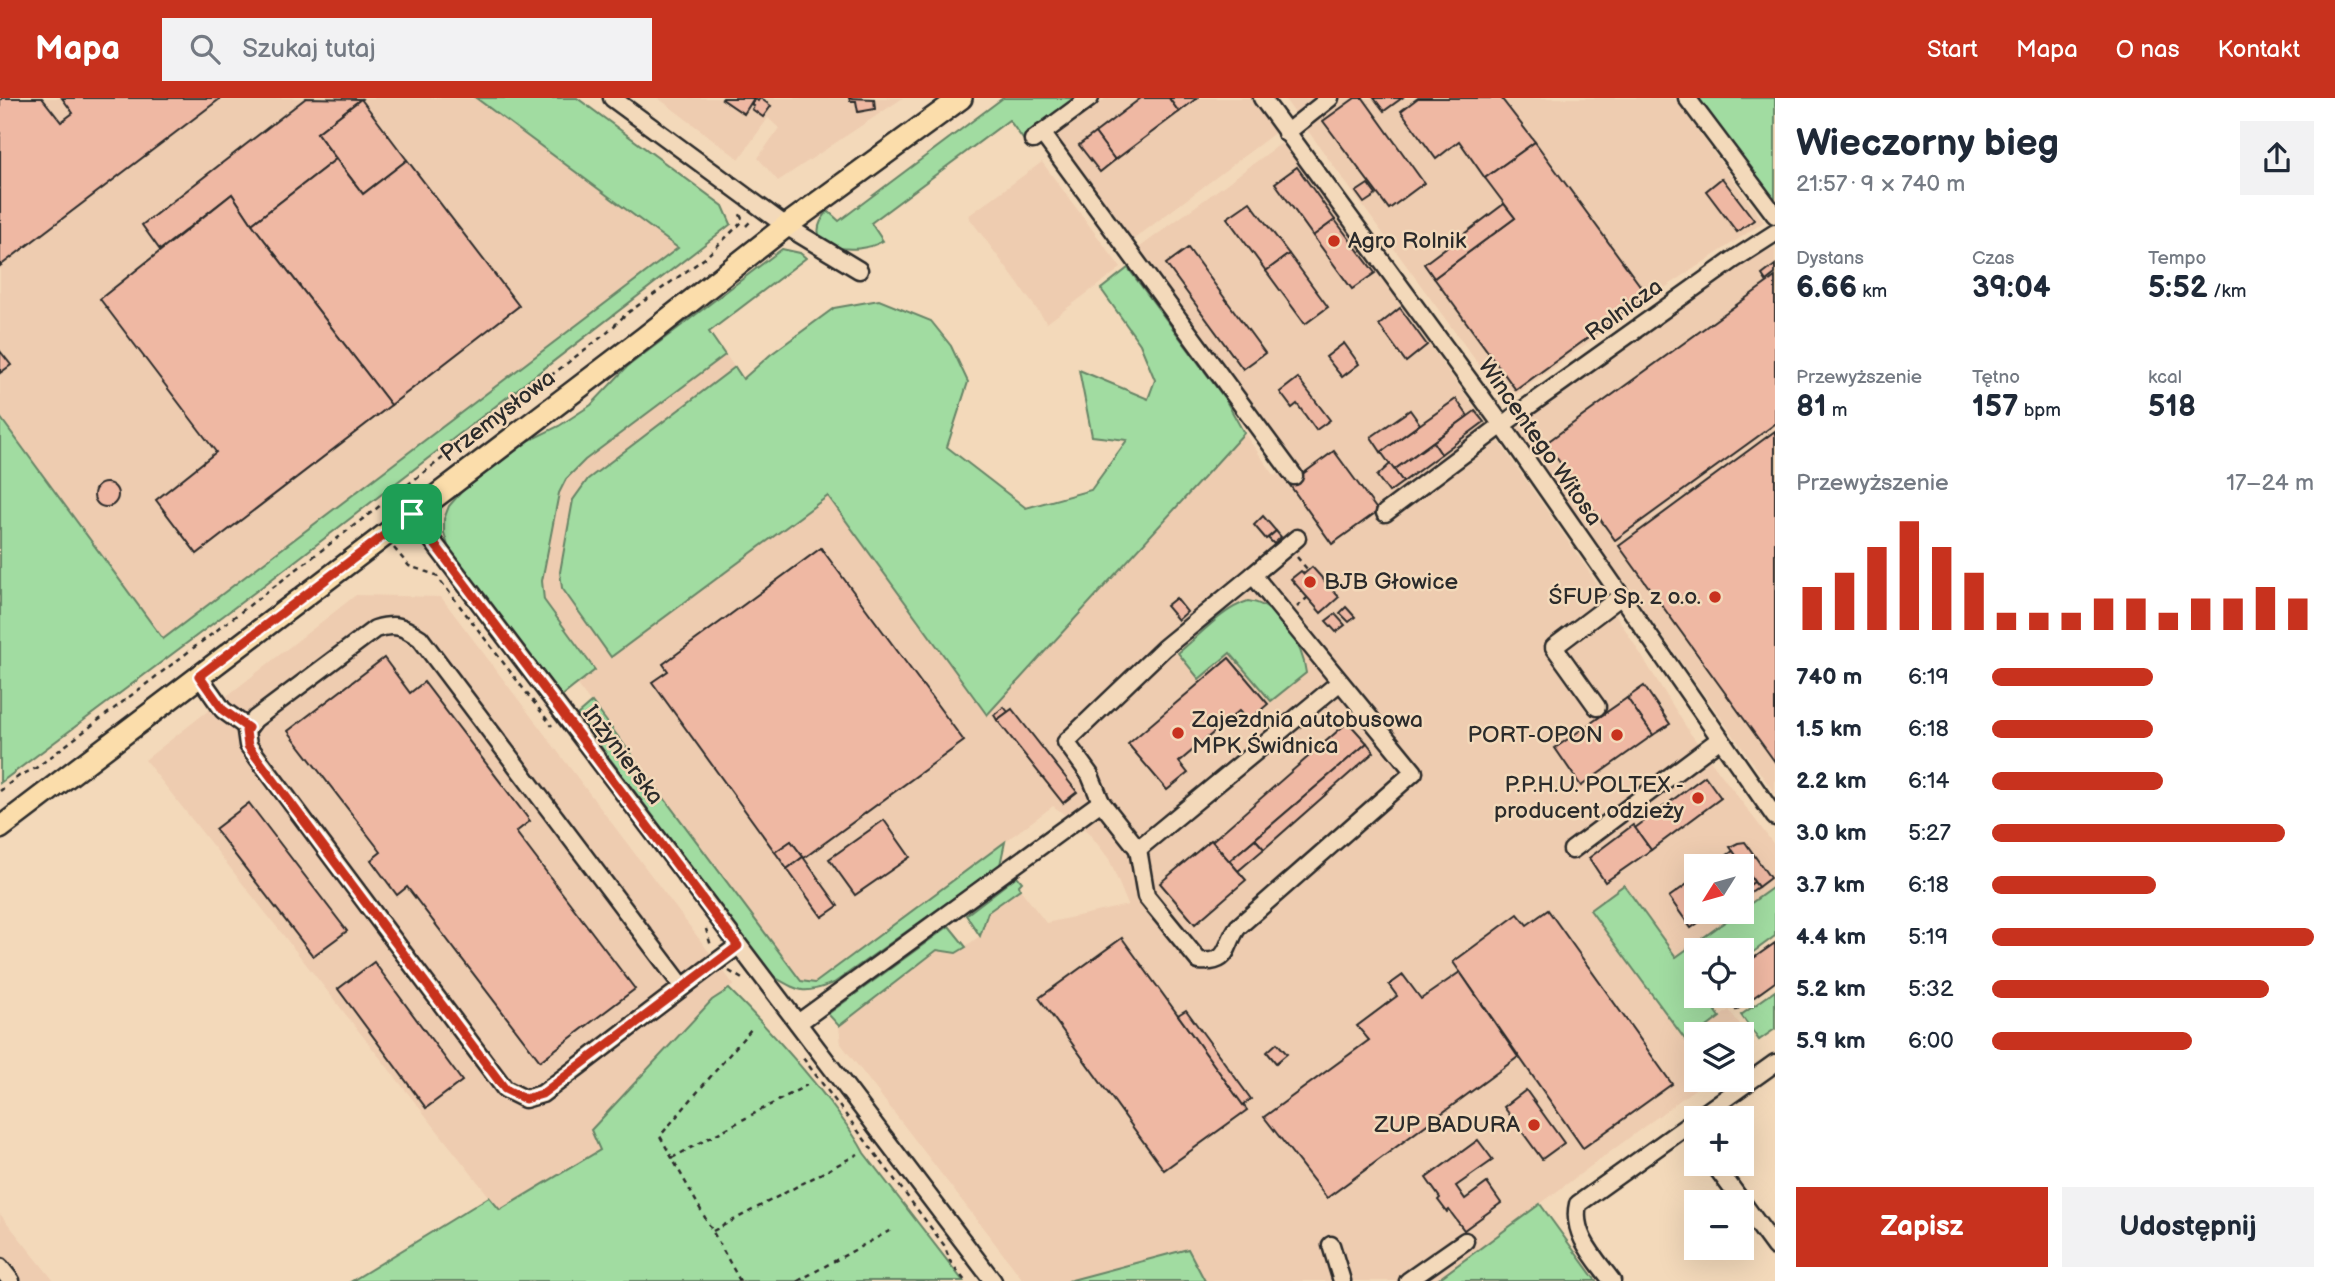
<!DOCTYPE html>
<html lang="pl">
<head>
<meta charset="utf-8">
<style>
  body { margin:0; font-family:"Balsamiq Sans",sans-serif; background:#f2f2f3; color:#1f2937; height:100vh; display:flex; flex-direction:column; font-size:26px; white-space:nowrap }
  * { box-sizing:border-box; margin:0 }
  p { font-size:23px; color:#747a83 }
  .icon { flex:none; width:38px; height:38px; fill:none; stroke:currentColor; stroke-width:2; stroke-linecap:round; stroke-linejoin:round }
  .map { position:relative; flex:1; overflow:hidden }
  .side { display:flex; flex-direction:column; background:#fff; width:560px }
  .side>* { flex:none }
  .needle { width:46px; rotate:233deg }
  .buttons { position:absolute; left:1684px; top:756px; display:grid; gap:14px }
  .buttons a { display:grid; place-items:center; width:70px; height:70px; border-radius:0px; background:#fff; box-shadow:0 7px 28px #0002; font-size:35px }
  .pin { position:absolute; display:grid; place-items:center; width:60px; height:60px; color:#fff; margin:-30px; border-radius:14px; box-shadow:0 4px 10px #0006 }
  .round { display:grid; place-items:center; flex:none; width:74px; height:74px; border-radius:0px; background:#f2f2f3 }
  .headline { display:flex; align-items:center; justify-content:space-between; height:119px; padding:0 21px }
  h1 { font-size:38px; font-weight:800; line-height:52px }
  .stats { display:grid; grid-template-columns:repeat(3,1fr); gap:10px; height:119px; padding:7px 21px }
  .stats div { display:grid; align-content:center }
  .stats b { font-size:30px; font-weight:800 }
  .stats small { font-size:19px; font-weight:400 }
  .stats p { font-size:19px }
  .chart { height:196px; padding:14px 21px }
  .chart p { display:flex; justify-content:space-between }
  .chart svg { width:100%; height:126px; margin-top:7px; stroke:#c8321e; stroke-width:6 }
  .action { display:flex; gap:14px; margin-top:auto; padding:14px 21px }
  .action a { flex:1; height:80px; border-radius:0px; background:#c8321e; color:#fff; font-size:28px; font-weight:800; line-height:80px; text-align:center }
  .action a+a { background:#f2f2f3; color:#1f2937 }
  ul { padding:0 21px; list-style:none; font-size:23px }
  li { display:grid; grid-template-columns:112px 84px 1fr; align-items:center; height:52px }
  li i { height:18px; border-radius:9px; background:#c8321e }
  header { display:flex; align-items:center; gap:42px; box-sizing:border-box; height:98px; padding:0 35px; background:#c8321e; color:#fff }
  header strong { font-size:33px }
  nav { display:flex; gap:38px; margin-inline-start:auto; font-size:24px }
  .search { width:490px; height:63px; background:#f2f2f3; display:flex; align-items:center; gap:18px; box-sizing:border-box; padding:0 24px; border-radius:0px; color:#747a83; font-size:26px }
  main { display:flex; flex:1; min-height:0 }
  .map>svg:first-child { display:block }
  .built { fill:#eeccb0 }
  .green { fill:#a1dca1; stroke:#668466; stroke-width:2 }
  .building { fill:#efb8a3; stroke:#2b2b2b; stroke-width:2 }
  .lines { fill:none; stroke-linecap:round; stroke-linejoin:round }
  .minor-casing { stroke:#2b2b2b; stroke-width:21 }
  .major-casing { stroke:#2b2b2b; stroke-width:26 }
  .path { stroke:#2b2b2b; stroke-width:2.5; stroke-dasharray:5 5; stroke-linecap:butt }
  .minor { stroke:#f3d9ba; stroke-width:16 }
  .major { stroke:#fbddab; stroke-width:21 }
  .route-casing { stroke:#fff; stroke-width:14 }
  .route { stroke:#c8321e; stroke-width:9 }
  .poi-dot { fill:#c8321e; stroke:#f3d9ba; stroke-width:2.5 }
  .labels { text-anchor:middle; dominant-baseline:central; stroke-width:5; stroke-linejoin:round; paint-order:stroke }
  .poi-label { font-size:23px; fill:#2b2b2b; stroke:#f3d9ba; text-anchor:end }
  .street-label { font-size:23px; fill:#2b2b2b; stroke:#f3d9ba }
</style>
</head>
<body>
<header>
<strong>Mapa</strong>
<div class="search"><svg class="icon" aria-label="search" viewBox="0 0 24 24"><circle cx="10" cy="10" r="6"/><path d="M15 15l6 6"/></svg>Szukaj tutaj</div>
<nav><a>Start</a><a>Mapa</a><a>O nas</a><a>Kontakt</a></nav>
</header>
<main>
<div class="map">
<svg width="1775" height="1183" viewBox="0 0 1775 1183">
  <rect width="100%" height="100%" fill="#f3d9ba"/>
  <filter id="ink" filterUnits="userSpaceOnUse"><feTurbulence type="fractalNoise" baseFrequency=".0143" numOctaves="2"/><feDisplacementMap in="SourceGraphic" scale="14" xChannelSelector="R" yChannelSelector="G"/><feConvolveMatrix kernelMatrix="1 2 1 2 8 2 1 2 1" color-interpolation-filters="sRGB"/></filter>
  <g filter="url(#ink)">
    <g class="built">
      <path d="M0,0H476L678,150L163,542L0,319Z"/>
      <path d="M658,0H903L778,83L758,60L779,30L768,20L739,61Z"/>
      <path d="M1106,0H1251L1276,34L1130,144L1053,39Z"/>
      <path d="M1284,0H1674L1764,124L1657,195L1506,304Z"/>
      <path d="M1283,44L1500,345L1586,469L1690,635L1775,748V788L1741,812V768H1696V814H1739L1676,859L1625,787L1590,812L1687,944L1696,938V982H1707L1436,1183H1205L1188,1151L1068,1183H1024L841,946L839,928L938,851L956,855L980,838L988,814L1020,791L1046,825L1128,807L1109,761L1089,735L1053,708L815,885L801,883L577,587L497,395L709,234L987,617L1244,335L1275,378L1292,366L1136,152Z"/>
      <path d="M1042,64L1121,170L1047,225L968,118Z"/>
      <path d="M1775,151V696L1514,330L1763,152Z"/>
      <path d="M356,497L441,499L734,887L712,902L591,1032L601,1052L500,1112L145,662Z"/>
      <path d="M1729,912L1755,946L1741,956V936H1697Z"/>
      <path d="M0,1116L54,1183H0Z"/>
    </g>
    <g class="green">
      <path d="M476,0H577L723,108L731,126L259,491L0,685V319L163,541L678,150Z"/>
      <path d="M1003,0H1078L1023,41L1009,22L871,125L883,143C856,159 795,151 828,113L839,123Z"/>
      <path d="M1697,0H1775V105Z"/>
      <path d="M782,151L800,155L806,160L709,234L725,257L585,362L566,381L559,395L542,483L544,502L595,572L562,598L450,454L444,435V421L449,408L463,392L524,345L559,328L591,307L627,269Z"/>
      <path d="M1128,170L1225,301L1244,335L987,617L828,398L611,559L562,490L560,474L573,402L588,381L735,269L743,281L770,257L834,210L879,202L931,223L951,248L968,284L947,349L1026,410L1091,392L1127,342L1092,338L1079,272L1148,301L1155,282L1140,246L1101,191Z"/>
      <path d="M1248,503C1278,506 1303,547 1306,575L1271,603L1230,555L1199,581L1178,555C1199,538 1222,511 1248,503Z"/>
      <path d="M592,604L801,883L815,885L1005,744L1000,767L834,885C803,896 802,895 774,879L577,617Z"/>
      <path d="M1017,778L1022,784L1019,787L1020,791L988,814L980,838L966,817Z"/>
      <path d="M1624,787L1676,859L1775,788V838L1741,863V852H1696V898H1705L1720,919L1687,944L1590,812Z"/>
      <path d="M949,828L966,849L956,855L937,852L839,928L828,916Z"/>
      <path d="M729,891C765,927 800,965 831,1006C843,1022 855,1037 864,1055L963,1183H352L489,1099L500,1112L600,1052L591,1032L712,902Z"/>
      <path d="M1775,893V931L1759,942L1741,917Z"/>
      <path d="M1540,1106L1596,1183H1436Z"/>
      <path d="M1188,1151L1205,1183H1068Z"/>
    </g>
    <g class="building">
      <path d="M3,0H42L61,24L73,15L62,0H221L0,168V2Z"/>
      <path d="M306,0L361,1L317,35L336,61L252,126L232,96L160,152L142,127Z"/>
      <path d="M754,0L744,16L722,1L723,0Z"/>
      <path d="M760,0L771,8L763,19L752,11L754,8L751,6L756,1L758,3Z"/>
      <path d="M849,0L874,1L875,11L858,14L856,3H850Z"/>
      <path d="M1141,0H1169L1179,14L1115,62L1095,35Z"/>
      <path d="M1169,0H1197L1179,14Z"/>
      <path d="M1355,0H1363L1424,85L1389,111L1323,23Z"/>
      <path d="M1374,0H1402L1384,13Z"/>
      <path d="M1418,0H1501L1535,44L1485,80L1459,43L1436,61L1401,13Z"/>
      <path d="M361,1L407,62L363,96L317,35Z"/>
      <path d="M1095,35L1115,62L1100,74L1079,47Z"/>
      <path d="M1535,44L1647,197L1516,292L1434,180L1515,120L1485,80Z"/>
      <path d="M336,61L363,96L407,62L519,208L391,307L252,126Z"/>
      <path d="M1297,69L1335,122L1313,138L1275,85Z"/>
      <path d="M1722,80L1754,122L1737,134L1706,93Z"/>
      <path d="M1368,86L1376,97L1364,105L1356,94Z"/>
      <path d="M232,96L252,126L391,307L197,456L156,402L216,354L100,201Z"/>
      <path d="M1250,104L1289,156L1266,173L1227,120Z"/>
      <path d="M1504,106L1515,120L1434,180L1424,166Z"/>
      <path d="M1335,122L1375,175L1352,191L1313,138Z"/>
      <path d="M1188,150L1265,255L1243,271L1166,166Z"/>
      <path d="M1289,156L1328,209L1305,226L1266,173Z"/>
      <path d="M1775,167V176L1766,183L1762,177Z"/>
      <path d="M1775,179V326L1615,442L1546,345Z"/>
      <path d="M1400,210L1427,247L1406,264L1379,227Z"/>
      <path d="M1344,245L1359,266L1342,279L1326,259Z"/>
      <path d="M0,253L11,267L0,275Z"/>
      <path d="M1298,280L1330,322L1316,332L1297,306L1292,310L1280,294Z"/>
      <path d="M1456,301L1468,318L1394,372L1381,354Z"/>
      <path d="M1410,312L1420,326L1381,354L1371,339Z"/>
      <path d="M1475,313L1484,324L1441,356L1433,344Z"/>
      <path d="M1775,333V664L1619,448Z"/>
      <path d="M1433,344L1441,356L1403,384L1394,372Z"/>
      <path d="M1334,353L1378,413L1332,446L1289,386Z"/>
      <path d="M1390,366L1403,384L1389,394L1377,378Z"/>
      <circle cx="106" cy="397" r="12"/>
      <path d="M1263,418L1276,433L1266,441L1254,427Z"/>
      <path d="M1276,433L1281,439L1274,446L1268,440Z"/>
      <path d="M821,450L964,643L804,760L791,743L775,754L652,584L668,573L663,566Z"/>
      <path d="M1312,469L1339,499L1321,515L1291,481L1301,473L1304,476Z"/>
      <path d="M1176,500L1187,514L1178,522L1166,508Z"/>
      <path d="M1346,509L1355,519L1349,524L1340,515Z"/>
      <path d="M1335,516L1345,527L1336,534L1326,523Z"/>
      <path d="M384,560L410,595L424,584L530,723L516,734L635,891L540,963L407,789L397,797L371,762L381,754L288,633Z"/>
      <path d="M1229,560L1268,606L1248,623L1239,613L1179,664L1188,675L1167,692L1128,646Z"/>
      <path d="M1644,588L1670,626L1653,637L1627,600Z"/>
      <path d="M1627,600L1653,637L1581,688L1555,650Z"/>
      <path d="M1004,609L1008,614L997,622L994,617Z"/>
      <path d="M1012,611L1077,694L1063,705L997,622Z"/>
      <path d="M1348,624L1367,645L1229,763L1212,743Z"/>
      <path d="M1367,645L1374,654L1264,751L1255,741Z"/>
      <path d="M1705,678L1721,700L1651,752L1635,730Z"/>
      <path d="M249,705L347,833L313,858L215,731Z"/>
      <path d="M884,722L910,759L855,797L829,761Z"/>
      <path d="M1633,727L1651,752L1605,784L1589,760Z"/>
      <path d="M1255,741L1264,751L1238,773L1229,763Z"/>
      <path d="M1211,742L1246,782L1195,826L1160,785Z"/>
      <path d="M791,743L803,759L787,771L775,754Z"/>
      <path d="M1745,744L1770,780L1758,789L1730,749L1738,745Z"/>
      <path d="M1733,753L1754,784L1741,793V768H1712Z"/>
      <path d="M803,759L838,808L822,819L787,771Z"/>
      <path d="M1696,780V814H1713L1691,830L1669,799Z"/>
      <path d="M1754,784L1758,789L1746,797L1743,792Z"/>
      <path d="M1548,812L1672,986L1583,1050L1453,864L1518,816L1527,827Z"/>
      <path d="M1122,840L1247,1012L1164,1072L1039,900Z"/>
      <path d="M1775,845V884L1736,912L1726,898H1741V869Z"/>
      <path d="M374,864L462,983L426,1010L338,891Z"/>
      <path d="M1460,874L1518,959L1327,1100L1264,1019L1369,942L1357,928L1397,898L1389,887L1403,877L1421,901Z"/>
      <path d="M1186,912L1251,1001L1243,1007L1178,917Z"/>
      <path d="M1277,945L1287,956L1276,965L1267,954Z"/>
      <path d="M1526,992L1564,1045L1542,1061L1504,1009Z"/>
      <path d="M1478,1042L1493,1062L1456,1088L1465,1101L1487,1085L1501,1105L1464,1132L1449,1112L1447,1114L1438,1102L1440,1100L1426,1080Z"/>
    </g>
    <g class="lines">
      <g class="minor-casing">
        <g id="minor">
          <path d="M612,0L786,128L859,172"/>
          <path d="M1262,0L1502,327L1775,719"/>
          <path d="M1687,0L1775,117"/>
          <path d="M1042,35L1294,378"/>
          <path d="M1286,35L1330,0"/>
          <path d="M1033,42L1090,0"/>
          <path d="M1385,415L1502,327L1733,162L1775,135"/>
          <path d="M412,416L993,1183"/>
          <path d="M1253,477L1297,440"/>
          <path d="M199,578L223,612L248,630"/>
          <path d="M1597,609L1554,549L1620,499"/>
          <path d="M1101,704L1090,677L1066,644L1164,550L1253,477L1414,674L1238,829C1224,848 1231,866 1199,863L1146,798L1138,751"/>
          <path d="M1572,752L1720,641"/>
          <path d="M683,889L420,540C402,528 396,525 375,531L255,621L246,633L248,647L505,991L525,1001L542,996C608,947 672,896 738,848"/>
          <path d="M798,925L1101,704L1138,751L1340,584"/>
          <path d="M1698,1020L1775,965"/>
          <path d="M1714,1066L1775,1149"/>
          <path d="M1331,1147L1342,1183"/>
          <path d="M0,1169L11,1183"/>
          <path d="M1408,1183L1465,1143"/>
          <path d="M1612,1183C1595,1160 1571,1136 1578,1106L1687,1028"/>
        </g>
      </g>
      <g class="major-casing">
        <path id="major" d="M0,730L644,240L786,128L961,0"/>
      </g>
      <g class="path">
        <path d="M746,128L753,121"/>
        <path d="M394,450L409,468L436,477L552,628"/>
        <path d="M1297,459L1307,471L1303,474"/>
        <path d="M1297,509L1307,500"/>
        <path d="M0,693L19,678L36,670L608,234L626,216L705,160L743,123L738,112"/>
        <path d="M706,831L711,848"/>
        <path d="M729,873L744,882"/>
        <path d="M803,960L944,1147L950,1163L965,1183"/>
        <path d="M672,1060L807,987"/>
        <path d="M713,1133L858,1056"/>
        <path d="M740,1183L660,1038L752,930"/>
        <path d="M798,1183L891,1132"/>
      </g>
      <use href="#minor" class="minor"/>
      <use href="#major" class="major"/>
    </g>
  </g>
  <g class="lines" filter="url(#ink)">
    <g class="route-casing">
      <path id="route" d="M412,416L738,848L542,996L525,1001L505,991L248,648L246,633L248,630L223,612L199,578Z"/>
    </g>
    <use href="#route" class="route"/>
  </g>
  <g class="poi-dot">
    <circle cx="1334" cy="143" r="7"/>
    <circle cx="1310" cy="484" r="7"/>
    <circle cx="1715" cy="499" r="7"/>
    <circle cx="1178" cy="635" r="7"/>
    <circle cx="1617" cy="637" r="7"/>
    <circle cx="1698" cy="700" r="7"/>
    <circle cx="1534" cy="1027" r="7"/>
  </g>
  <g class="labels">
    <g class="poi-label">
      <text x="1348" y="143" text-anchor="start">Agro Rolnik</text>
      <text x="1324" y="484" text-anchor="start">BJB Głowice</text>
      <text x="1701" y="499">ŚFUP Sp. z o.o.</text>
      <text x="1192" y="622" text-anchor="start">Zajezdnia autobusowa<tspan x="1192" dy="26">MPK Świdnica</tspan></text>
      <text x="1603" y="637">PORT-OPON</text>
      <text x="1684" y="687">P.P.H.U. POLTEX -<tspan x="1684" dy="26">producent odzieży</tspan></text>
      <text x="1520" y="1027">ZUP BADURA</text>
    </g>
    <g class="street-label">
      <text transform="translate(1624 212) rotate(-36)">Rolnicza</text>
      <text transform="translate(498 318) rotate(-37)">Przemysłowa</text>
      <text transform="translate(1540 344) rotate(55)">Wincentego Witosa</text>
      <text transform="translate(623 657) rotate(53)">Inżynierska</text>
    </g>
  </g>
</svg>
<div class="buttons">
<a><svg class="needle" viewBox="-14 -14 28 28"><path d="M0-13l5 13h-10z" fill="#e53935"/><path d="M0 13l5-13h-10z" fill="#747a83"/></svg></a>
<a><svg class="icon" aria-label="locate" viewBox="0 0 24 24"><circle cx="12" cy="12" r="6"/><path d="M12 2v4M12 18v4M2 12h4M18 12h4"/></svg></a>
<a><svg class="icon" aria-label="layers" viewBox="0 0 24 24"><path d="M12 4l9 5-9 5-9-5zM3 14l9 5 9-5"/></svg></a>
<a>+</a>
<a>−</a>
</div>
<div class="pin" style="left:412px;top:416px;background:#1e9e55"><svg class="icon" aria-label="arrive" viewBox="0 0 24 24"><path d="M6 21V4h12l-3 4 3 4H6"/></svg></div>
</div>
<section class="side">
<div class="headline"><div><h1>Wieczorny bieg</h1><p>21:57 · 9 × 740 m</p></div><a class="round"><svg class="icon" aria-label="share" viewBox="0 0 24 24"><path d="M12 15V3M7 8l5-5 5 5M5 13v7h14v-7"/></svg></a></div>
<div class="stats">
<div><p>Dystans</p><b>6.66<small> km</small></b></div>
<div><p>Czas</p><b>39:04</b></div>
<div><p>Tempo</p><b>5:52<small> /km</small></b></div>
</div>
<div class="stats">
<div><p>Przewyższenie</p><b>81<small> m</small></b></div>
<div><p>Tętno</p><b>157<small> bpm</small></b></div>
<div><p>kcal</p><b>518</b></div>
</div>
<div class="chart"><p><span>Przewyższenie</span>17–24 m</p>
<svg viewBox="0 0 160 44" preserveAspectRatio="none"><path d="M5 44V29M15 44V24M25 44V15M35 44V6M45 44V15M55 44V24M65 44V38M75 44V38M85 44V38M95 44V33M105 44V33M115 44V38M125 44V33M135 44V33M145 44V29M155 44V33"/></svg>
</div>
<ul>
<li><b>740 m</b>6:19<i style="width:50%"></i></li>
<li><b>1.5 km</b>6:18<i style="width:50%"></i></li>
<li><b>2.2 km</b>6:14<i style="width:53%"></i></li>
<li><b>3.0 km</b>5:27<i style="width:91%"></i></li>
<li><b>3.7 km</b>6:18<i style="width:51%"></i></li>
<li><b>4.4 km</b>5:19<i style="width:100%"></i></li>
<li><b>5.2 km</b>5:32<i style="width:86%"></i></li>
<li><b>5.9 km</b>6:00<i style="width:62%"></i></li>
</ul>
<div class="action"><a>Zapisz</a><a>Udostępnij</a></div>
</section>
</main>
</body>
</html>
